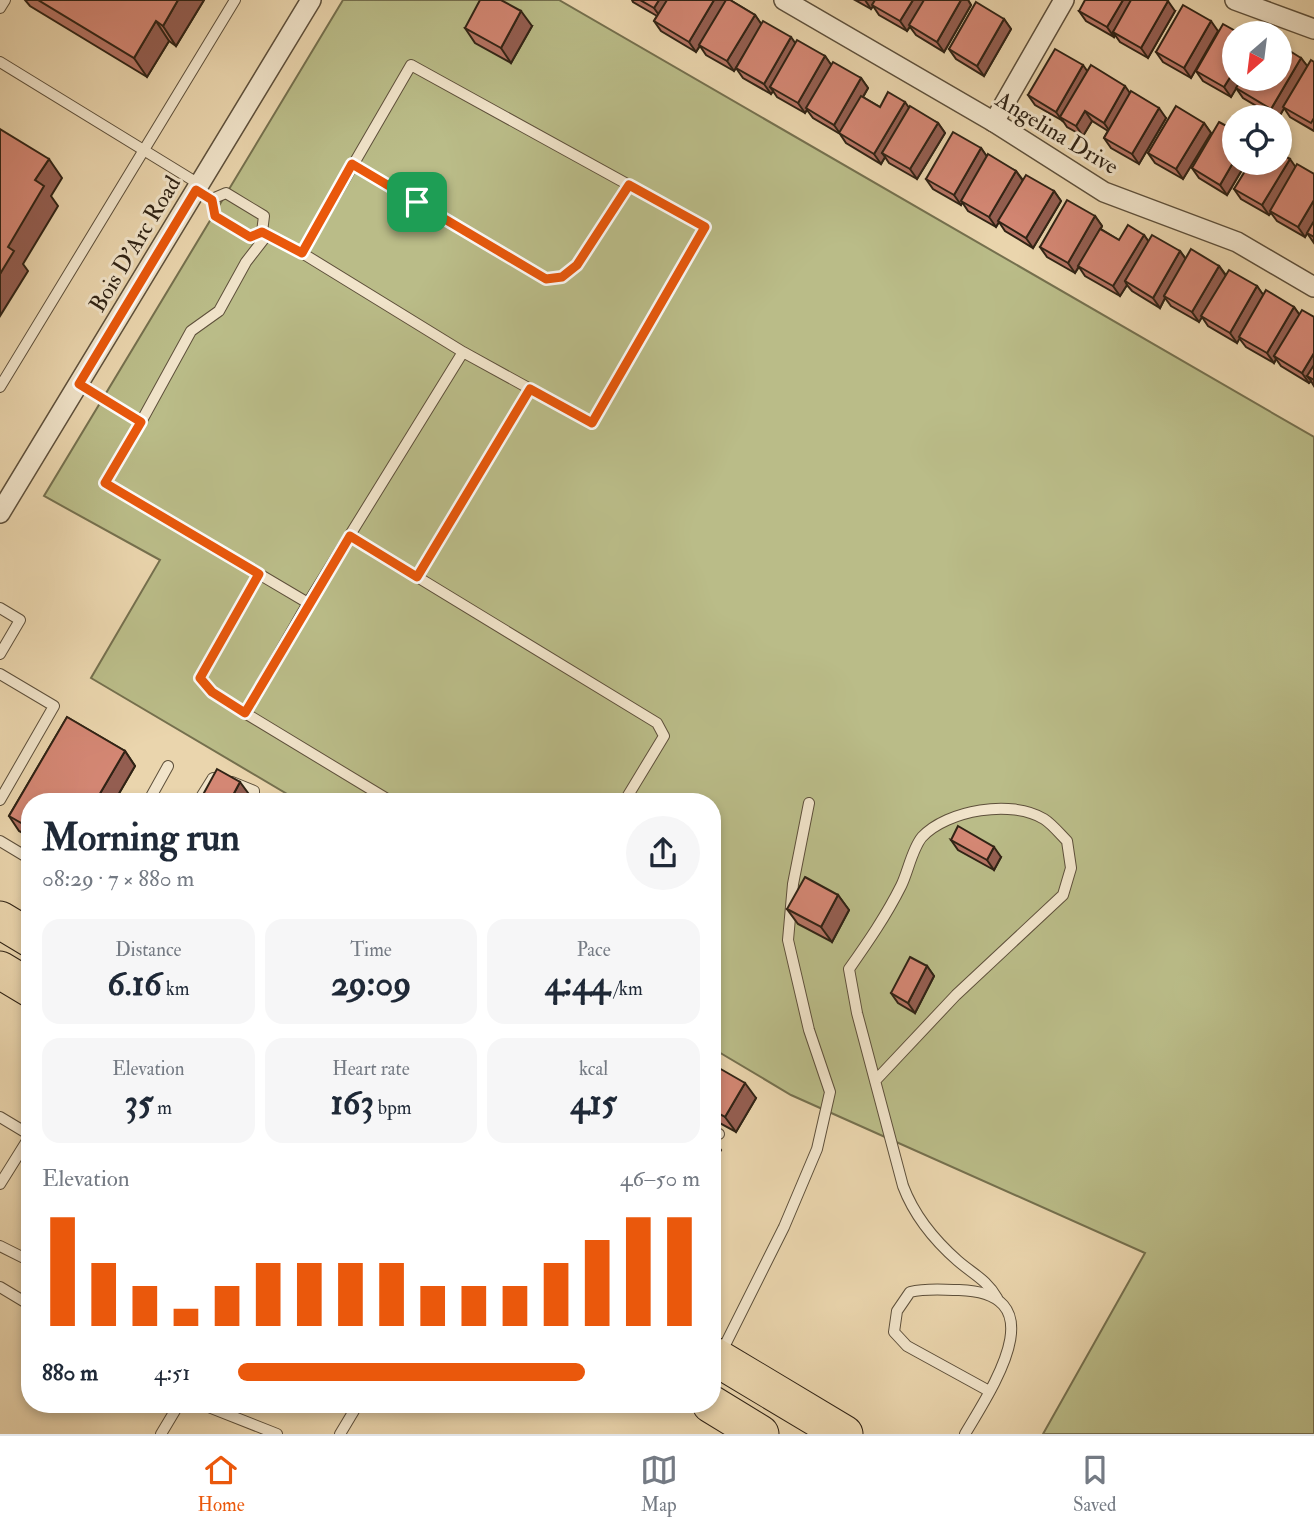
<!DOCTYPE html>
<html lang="en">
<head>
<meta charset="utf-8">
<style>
  body { margin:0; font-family:"IM FELL Double Pica",serif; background:#f6f6f7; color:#1f2937; height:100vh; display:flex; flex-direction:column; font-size:26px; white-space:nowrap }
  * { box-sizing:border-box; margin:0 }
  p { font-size:23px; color:#747a83 }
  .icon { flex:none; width:38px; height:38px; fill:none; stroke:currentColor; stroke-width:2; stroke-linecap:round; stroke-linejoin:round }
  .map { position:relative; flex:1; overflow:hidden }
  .side { position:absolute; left:21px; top:793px; width:700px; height:620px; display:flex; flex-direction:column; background:#fff; border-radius:28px; box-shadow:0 4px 10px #0003 }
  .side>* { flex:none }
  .needle { width:46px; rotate:208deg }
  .controls { position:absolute; left:1222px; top:21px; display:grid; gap:14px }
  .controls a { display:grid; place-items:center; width:70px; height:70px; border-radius:50%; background:#fff; box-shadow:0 4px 10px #0003; font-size:35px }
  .pin { position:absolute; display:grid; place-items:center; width:60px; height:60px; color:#fff; margin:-30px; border-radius:14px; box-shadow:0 4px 10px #0006 }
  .round { display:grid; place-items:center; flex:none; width:74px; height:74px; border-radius:37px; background:#f6f6f7 }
  .overview { display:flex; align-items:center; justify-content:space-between; height:119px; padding:0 21px }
  h1 { font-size:38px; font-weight:700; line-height:52px }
  .figures { display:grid; grid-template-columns:repeat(3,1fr); gap:10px; height:119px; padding:7px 21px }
  .figures div { display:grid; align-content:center; border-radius:18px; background:#f6f6f7; text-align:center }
  .figures b { font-size:35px; font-weight:700 }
  .figures small { font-size:19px; font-weight:400 }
  .figures p { font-size:19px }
  .chart { height:196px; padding:14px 21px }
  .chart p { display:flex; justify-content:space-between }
  .chart svg { width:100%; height:126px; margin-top:7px; stroke:#ea580c; stroke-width:6 }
  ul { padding:0 21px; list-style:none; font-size:23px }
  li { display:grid; grid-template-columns:112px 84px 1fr; align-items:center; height:52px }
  li i { height:18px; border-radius:9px; background:#ea580c }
  .tabs { display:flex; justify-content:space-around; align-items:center; height:98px; border-top:2px solid #e0e1e3; background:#fff; font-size:19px; color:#747a83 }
  .tabs a { display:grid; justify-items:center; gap:4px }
  .tabs .on { color:#ea580c }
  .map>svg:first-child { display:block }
  .green { fill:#babc88; stroke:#75704e; stroke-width:2 }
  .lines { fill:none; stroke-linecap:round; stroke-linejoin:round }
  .lane-casing { stroke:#5e503b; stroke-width:12 }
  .street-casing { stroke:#5e503b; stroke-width:22 }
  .highway-casing { stroke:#302315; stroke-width:39 }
  .lane { stroke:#f1e4ca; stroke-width:10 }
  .street { stroke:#f1e4ca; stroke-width:19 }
  .highway { stroke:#ead5ad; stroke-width:37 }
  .wall { fill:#b67464; stroke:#302315; stroke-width:2 }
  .shaded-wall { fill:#945e51; stroke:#302315; stroke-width:2 }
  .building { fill:#d48774; stroke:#302315; stroke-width:2 }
  .route-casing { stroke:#fff; stroke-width:14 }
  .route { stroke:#ea580c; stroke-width:9 }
  .labels { text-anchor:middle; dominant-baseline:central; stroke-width:6; stroke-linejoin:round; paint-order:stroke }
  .street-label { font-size:23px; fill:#302315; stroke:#f1e4ca }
</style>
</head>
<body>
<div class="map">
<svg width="1314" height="1434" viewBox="0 0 1314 1434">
  <rect width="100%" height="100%" fill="#ead5ad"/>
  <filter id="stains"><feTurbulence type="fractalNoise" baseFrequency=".00286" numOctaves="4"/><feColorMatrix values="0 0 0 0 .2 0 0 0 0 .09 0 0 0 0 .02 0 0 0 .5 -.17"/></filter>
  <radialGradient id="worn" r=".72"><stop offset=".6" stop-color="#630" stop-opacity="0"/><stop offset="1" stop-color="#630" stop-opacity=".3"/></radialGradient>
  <path class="green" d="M343,0H559L1314,437V1434H1043L1145,1253L791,1095L712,1048V802L299,801L91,678L160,560L44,496Z"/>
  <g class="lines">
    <g class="lane-casing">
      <g id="lane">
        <path d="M0,8L5,0"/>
        <path d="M0,62L199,184"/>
        <path d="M352,164L546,279L562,277L577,265L629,185"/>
        <path d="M212,199L215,216L250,237L262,232L267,235"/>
        <path d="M212,199L226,193L264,216L262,232"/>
        <path d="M79,384L141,422L105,483L308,603L463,352L302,253L411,65L705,227L592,423L463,352"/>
        <path d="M0,387L235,0"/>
        <path d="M141,422L191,331L219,311L246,262L267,235L302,253"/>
        <path d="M350,536L657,723L664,736L624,802"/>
        <path d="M417,577L530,389"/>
        <path d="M308,603L245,713L392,802"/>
        <path d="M0,608L20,620L0,654"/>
        <path d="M0,674L54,706L0,800"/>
        <path d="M245,713L212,692L200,678L259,574"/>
        <path d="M232,782L254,791V802"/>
        <path d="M148,802L168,766"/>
        <path d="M198,802L213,778"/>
        <path d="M0,841L30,859"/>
        <path d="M875,1081L956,995L1063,895L1071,868L1067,841C1060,834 1052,824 1044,819C1012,799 947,810 922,837C912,849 908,872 901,886C886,916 868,942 849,969L857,1013L903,1186C914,1215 934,1240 958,1261C973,1274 987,1280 997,1298"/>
        <path d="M0,1117L30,1135"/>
        <path d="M712,1130L719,1134"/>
        <path d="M0,1184L30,1136"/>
        <path d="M0,1246L30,1261"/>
        <path d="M0,1287L30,1305"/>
        <path d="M722,1351L784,1227L817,1149L830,1092L809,1030L788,940L793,884L809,803"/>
        <path d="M201,1404L277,1434"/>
        <path d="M161,1434L179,1404"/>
        <path d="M340,1434L358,1404"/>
        <path d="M965,1434C992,1388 1057,1293 959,1290C941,1290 927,1288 910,1292L897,1311L894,1332L907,1346L989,1391"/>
      </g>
    </g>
    <g class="street-casing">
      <g id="street">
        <path d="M784,0L994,122L1104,192L1237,242L1314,287"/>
        <path d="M1235,0L1314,29"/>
        <path d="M994,122L1064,0"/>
        <path d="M0,513L311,0"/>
      </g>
    </g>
    <g class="highway-casing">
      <g id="highway">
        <path d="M0,920L30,938"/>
        <path d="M0,970L30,988"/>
        <path d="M712,1355L844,1434"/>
        <path d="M711,1404L760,1434"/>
      </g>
    </g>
    <use href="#lane" class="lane"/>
    <use href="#street" class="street"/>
    <use href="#highway" class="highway"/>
  </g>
  <g class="wall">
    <path d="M25,0H204L176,46L169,41L147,77L30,6Z"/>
    <path d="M632,0H730L755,15L761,24L795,43L825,56L831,65L861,78L868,88L863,97L880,107L909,108L938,123L945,133L917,179L889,163L885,157L881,164L846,143L840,134L813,118L807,110L805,113L777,97L773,91L771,94L743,78L736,68L734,71L706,55L700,46L696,52L661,31L654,21L657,16L633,2Z"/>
    <path d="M855,0H968L971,5L944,52L916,35L910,27L907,31L879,15L873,6L871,9Z"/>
    <path d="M1079,11H1175L1148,58L1120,42L1115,35L1114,37L1086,21Z"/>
    <path d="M1004,19L1011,29L984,76L956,59L949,49Z"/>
    <path d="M532,26L511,63L475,43L465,28Z"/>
    <path d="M1218,31L1191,78L1163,62L1156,52Z"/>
    <path d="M1301,58L1307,66L1314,62V131L1290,117L1284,108L1279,117H1275L1243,98L1236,88L1231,97L1203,81L1196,71L1234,79Z"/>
    <path d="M1087,71L1130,93L1166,118L1139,164L1111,148L1104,138L1108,131L1092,121L1083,136L1067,127L1063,121L1035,105L1028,95Z"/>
    <path d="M1204,123L1211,133L1183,179L1155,163L1148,153Z"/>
    <path d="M981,148L987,157L1016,171L1023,180L1054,191L1061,201L1033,248L1005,231L999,222L996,227L968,211L962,202L961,205L933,189L926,179Z"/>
    <path d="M1234,163H1246L1227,195L1199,178L1192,168Z"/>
    <path d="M1296,167L1314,174V243L1307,233L1305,237L1277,221L1271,213L1269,215L1241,199L1234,189Z"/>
    <path d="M1095,216L1102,226L1101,229L1119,240L1144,235L1148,241L1180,251L1186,259L1219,266L1226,275L1257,286L1263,295L1294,307L1299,314L1314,317V386L1311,381L1309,383L1281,366L1276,359L1274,363L1246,347L1239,338L1237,343L1208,326L1202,317L1199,322L1171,306L1165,298L1160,308L1132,291L1127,285L1120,296L1085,276L1079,267L1075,273L1047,257L1040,247Z"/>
    <path d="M67,717L125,751L135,766L114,802H30V837L19,831L9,816Z"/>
    <path d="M951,840L1001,857L994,870L958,850Z"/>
    <path d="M838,895L849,910L832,942L798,924L787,909Z"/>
    <path d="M927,966L934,976L915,1013L898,1003L891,993Z"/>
    <path d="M712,1064L756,1098L736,1132L712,1119Z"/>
  </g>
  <g class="shaded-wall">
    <path d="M178,0H204L176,46L163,26Z"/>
    <path d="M659,0H672L661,18L654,8Z"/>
    <path d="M714,0H727L696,52L689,42Z"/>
    <path d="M865,0H877L871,9Z"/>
    <path d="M913,0H926L907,31L900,21Z"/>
    <path d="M961,0H968L971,5L944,52L937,42Z"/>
    <path d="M1123,0H1135L1113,32L1115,35L1114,37L1107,27Z"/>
    <path d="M1168,1L1175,11L1148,58L1141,48Z"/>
    <path d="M521,11L532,26L511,63L501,48Z"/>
    <path d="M755,15L762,25L734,71L727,61Z"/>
    <path d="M1004,19L1011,29L984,76L977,66Z"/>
    <path d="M156,21L169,41L147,77L134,58Z"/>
    <path d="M1211,21L1218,31L1191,78L1184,68Z"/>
    <path d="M791,37L798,47L770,87L773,91L771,94L764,84Z"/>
    <path d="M825,56L832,66L805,113L798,103Z"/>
    <path d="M1301,58L1308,67L1279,117H1277L1271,109Z"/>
    <path d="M1083,65L1090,75L1060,117L1063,122L1056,112Z"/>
    <path d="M1234,71V79H1242L1231,97L1224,87Z"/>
    <path d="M861,78L868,88L841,135L834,125Z"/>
    <path d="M1125,86L1132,96L1111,133L1104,123Z"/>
    <path d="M905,102L912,112L882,153L885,157L881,164L874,154Z"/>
    <path d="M1159,108L1166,118L1139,164L1132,154Z"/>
    <path d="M1085,111L1092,121L1083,136L1076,126Z"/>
    <path d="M938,123L945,133L917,179L910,169Z"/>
    <path d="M1204,123L1211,133L1183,179L1176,169Z"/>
    <path d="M981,148L988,158L961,205L954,195Z"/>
    <path d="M49,159L62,178L51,196L58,206L23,264L28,271L0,316V274L8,247L35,180Z"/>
    <path d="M1290,159L1297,169L1269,215L1262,205Z"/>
    <path d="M1234,161V163H1246L1227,195L1220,185Z"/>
    <path d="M1016,171L1023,181L996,227L989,217Z"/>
    <path d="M1054,191L1061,201L1033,248L1026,238Z"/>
    <path d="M1314,200V222L1305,237L1298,227Z"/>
    <path d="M1095,216L1102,226L1075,273L1068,263Z"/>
    <path d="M1144,235L1151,245L1125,281L1127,285L1120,296L1113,286Z"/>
    <path d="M1180,251L1187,261L1164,296L1165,298L1160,308L1153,298Z"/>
    <path d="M1219,266L1226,276L1199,322L1192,312Z"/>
    <path d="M1257,286L1264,296L1237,343L1230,333Z"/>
    <path d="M1294,307L1301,317L1274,356L1276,359L1274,363L1267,353Z"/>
    <path d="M1314,353V375L1307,376L1311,381L1309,383L1302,373Z"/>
    <path d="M125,751L135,766L114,802H95Z"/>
    <path d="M240,782L254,801L234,802L232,797Z"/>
    <path d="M994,847L1001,857L994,870L987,860Z"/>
    <path d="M838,895L849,910L832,942L821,927Z"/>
    <path d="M927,966L934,976L915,1013L908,1003Z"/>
    <path d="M745,1083L756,1098L736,1132L725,1117Z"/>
    <path d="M712,1137L721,1150L712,1166Z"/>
  </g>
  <g class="building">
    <path d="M38,0H178L163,26L156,21L134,58Z"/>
    <path d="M480,0H501L521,11L501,48L465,28Z"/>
    <path d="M640,0H659L654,8Z"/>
    <path d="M667,0H714L689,42L654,21Z"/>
    <path d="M726,0H730L755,15L727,61L699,45Z"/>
    <path d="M875,0H913L900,21L872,5Z"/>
    <path d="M924,0H961L937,42L909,25Z"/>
    <path d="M1085,0H1123L1107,27L1079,11Z"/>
    <path d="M1131,0H1166L1168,1L1141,48L1113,32Z"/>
    <path d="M976,2L1004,19L977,66L949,49Z"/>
    <path d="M1183,5L1211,21L1184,68L1156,52Z"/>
    <path d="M763,21L791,37L764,84L736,68Z"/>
    <path d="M1223,24L1239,33H1234V71L1224,87L1196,71Z"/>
    <path d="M797,40L825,56L798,103L770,87Z"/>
    <path d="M1285,48L1301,58L1271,109L1236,88L1242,79H1279V58Z"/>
    <path d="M1055,49L1083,65L1056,112L1028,95Z"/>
    <path d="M1311,60L1314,62V118L1311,123L1283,107Z"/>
    <path d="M833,62L861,78L834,125L806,108Z"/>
    <path d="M1091,65L1125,86L1104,123L1085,111L1076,126L1060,117Z"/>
    <path d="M1131,91L1159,108L1132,154L1104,138Z"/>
    <path d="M888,92L905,102L874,154L839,133L861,96L880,107Z"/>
    <path d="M910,106L938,123L910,169L882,153Z"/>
    <path d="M1176,106L1204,123L1176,169L1148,153Z"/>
    <path d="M1219,122L1234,130V161L1220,185L1192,168Z"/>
    <path d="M0,129L49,159L35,180L44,186L8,247L14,251L0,274Z"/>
    <path d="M953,132L981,148L954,195L926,179Z"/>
    <path d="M1279,153L1290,159L1262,205L1234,189L1250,163H1279Z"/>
    <path d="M988,154L1016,171L989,217L961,201Z"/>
    <path d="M1297,164L1314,174V200L1298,227L1270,211Z"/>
    <path d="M1026,175L1054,191L1026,238L998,221Z"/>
    <path d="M1067,200L1095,216L1068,263L1040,247Z"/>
    <path d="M1314,221V237L1307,233Z"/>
    <path d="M1128,225L1144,235L1113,286L1078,266L1100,229L1119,240Z"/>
    <path d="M1152,235L1180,251L1153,298L1125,281Z"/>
    <path d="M1191,249L1219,266L1192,312L1164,296Z"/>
    <path d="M1229,270L1257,286L1230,333L1201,316Z"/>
    <path d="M1266,290L1294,307L1267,353L1239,337Z"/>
    <path d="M1302,310L1314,317V353L1302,373L1274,356Z"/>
    <path d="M1314,365V380L1307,376Z"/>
    <path d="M67,717L125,751L95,802H30V828L9,816Z"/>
    <path d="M217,769L240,782L232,797L239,802H199Z"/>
    <path d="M958,826L994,847L987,860L951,840Z"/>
    <path d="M805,877L838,895L821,927L787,909Z"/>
    <path d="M910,957L927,966L908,1003L891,993Z"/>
    <path d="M712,1064L745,1083L725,1117L712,1110Z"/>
  </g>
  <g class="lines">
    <g class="route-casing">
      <path id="route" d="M352,164L546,279L562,277L577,265L629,185L705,227L592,423L530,389L417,577L350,536L245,713L212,692L200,678L259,574L105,483L141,422L79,384L196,190L212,200L215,216L250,237L262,232L302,253Z"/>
    </g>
    <use href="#route" class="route"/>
  </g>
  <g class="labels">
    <g class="street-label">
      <text transform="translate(1057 133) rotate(31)">Angelina Drive</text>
      <text transform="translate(135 244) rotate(-59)">Bois D'Arc Road</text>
    </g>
  </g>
  <rect width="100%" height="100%" filter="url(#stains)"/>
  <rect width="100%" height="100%" fill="url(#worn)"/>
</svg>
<div class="controls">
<a><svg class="needle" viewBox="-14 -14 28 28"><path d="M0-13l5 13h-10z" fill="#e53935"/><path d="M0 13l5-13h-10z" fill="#747a83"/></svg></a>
<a><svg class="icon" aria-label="locate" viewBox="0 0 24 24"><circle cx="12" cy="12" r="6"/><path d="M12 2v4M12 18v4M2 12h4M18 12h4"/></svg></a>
</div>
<div class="pin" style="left:417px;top:202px;background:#1e9e55"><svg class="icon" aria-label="arrive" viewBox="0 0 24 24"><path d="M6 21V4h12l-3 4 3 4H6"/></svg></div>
<section class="side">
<div class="overview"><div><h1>Morning run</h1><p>08:29 · 7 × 880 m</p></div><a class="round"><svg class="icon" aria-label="share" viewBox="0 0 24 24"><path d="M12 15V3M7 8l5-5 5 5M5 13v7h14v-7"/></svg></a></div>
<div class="figures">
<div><p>Distance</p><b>6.16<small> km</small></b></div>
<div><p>Time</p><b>29:09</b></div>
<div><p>Pace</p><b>4:44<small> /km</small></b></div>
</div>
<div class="figures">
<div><p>Elevation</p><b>35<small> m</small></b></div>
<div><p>Heart rate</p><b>163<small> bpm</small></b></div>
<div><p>kcal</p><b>415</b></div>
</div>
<div class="chart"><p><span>Elevation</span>46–50 m</p>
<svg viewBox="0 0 160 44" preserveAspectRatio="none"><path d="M5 44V6M15 44V22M25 44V30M35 44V38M45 44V30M55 44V22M65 44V22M75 44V22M85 44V22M95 44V30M105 44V30M115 44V30M125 44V22M135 44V14M145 44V6M155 44V6"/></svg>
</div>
<ul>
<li><b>880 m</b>4:51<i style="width:75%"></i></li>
</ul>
</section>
</div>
<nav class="tabs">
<a class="on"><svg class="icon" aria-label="home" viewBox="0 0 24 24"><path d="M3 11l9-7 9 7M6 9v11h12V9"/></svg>Home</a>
<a><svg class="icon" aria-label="map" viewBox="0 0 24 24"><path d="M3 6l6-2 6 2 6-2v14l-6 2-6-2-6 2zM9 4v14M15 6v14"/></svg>Map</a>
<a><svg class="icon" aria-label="saved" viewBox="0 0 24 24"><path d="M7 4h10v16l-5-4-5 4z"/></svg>Saved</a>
</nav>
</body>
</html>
